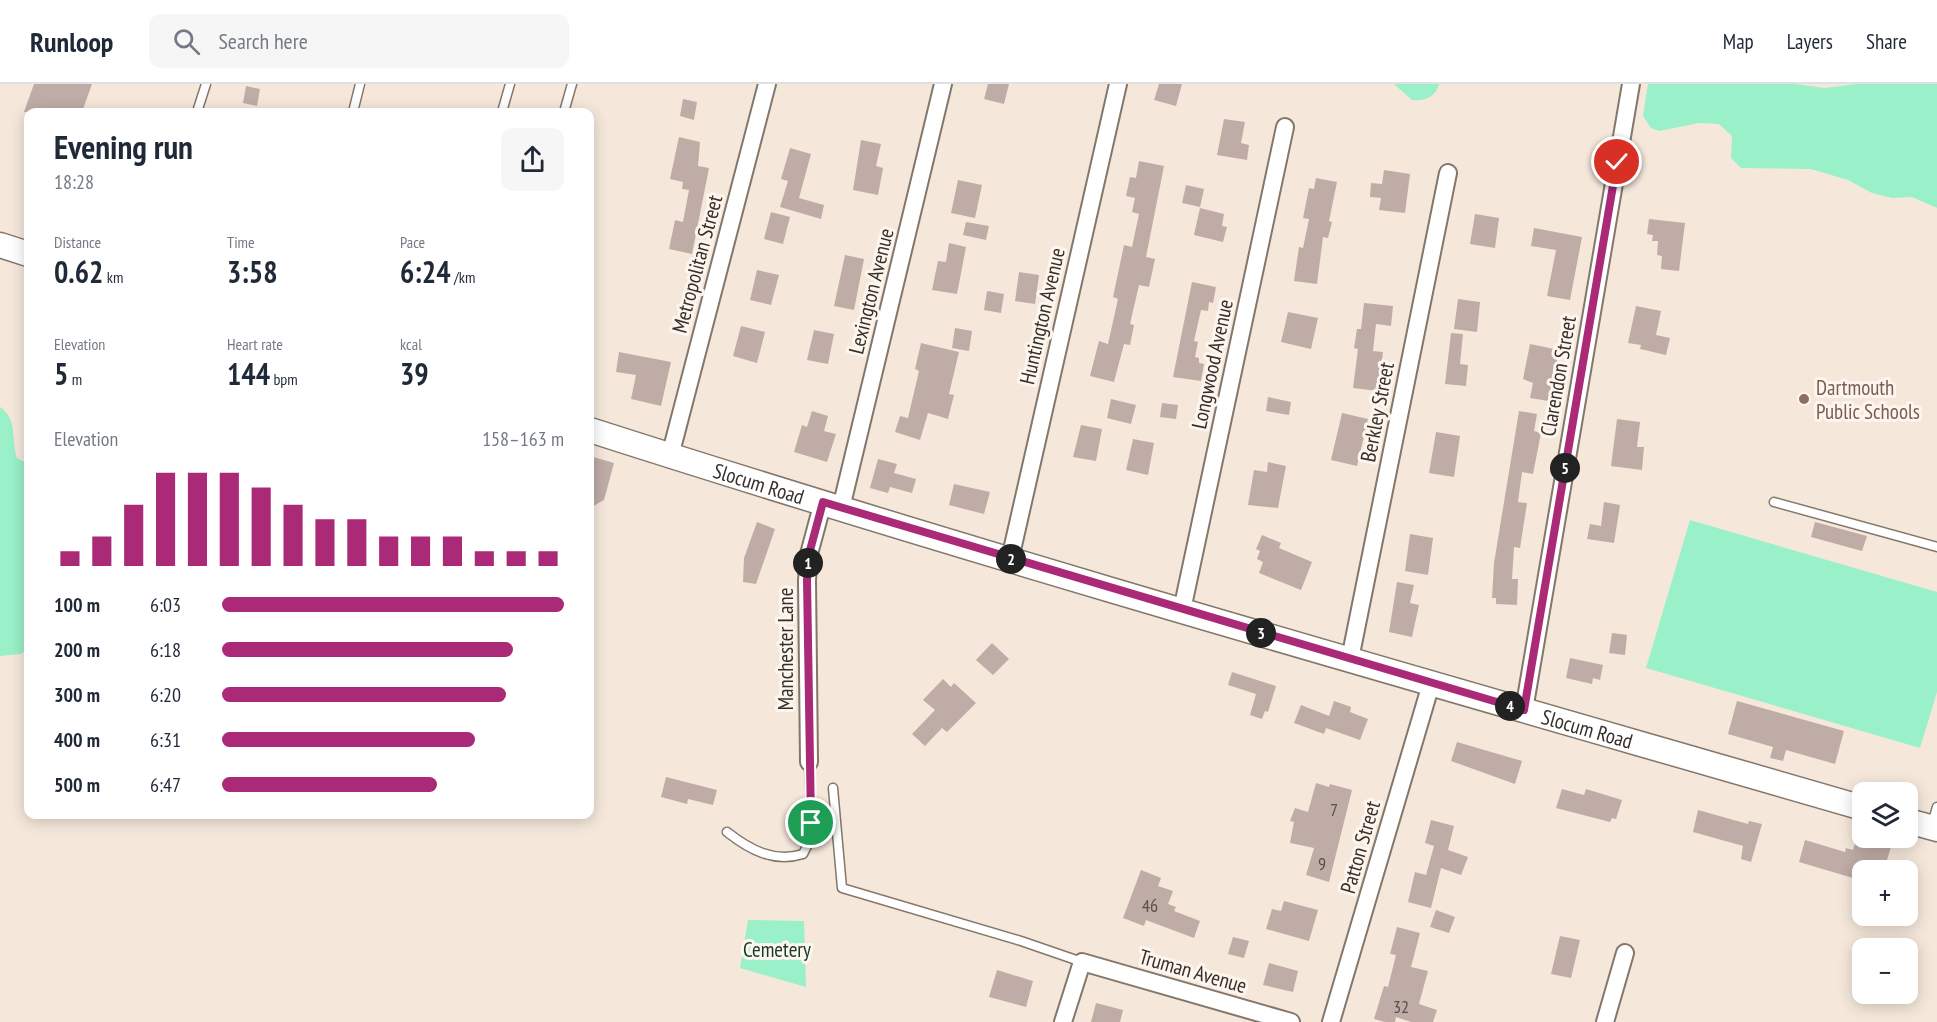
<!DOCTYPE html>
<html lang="en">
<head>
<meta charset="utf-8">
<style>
  body { margin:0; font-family:"PT Sans Narrow",sans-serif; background:#f6f6f7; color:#1f2937; height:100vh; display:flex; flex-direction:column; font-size:22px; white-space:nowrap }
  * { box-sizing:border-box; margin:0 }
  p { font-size:20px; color:#747a83 }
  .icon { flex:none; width:33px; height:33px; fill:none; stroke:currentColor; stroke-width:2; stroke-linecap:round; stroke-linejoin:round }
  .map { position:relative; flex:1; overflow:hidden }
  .sheet { position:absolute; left:24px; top:24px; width:570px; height:711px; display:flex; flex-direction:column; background:#fff; border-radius:12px; box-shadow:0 3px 15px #0003 }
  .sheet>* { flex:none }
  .buttons { position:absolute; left:1852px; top:698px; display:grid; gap:12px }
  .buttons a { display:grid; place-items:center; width:66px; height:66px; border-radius:12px; background:#fff; box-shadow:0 3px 15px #0003; font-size:30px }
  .pin { position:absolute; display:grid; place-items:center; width:51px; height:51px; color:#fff; margin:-26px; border:3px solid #fff; border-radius:50%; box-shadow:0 2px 6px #0007 }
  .km { position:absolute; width:30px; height:30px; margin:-15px; border-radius:50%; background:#222; color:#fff; font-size:16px; line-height:30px; text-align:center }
  .round { display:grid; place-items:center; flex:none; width:63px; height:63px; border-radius:12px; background:#f6f6f7 }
  .head { display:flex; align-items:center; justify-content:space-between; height:102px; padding:0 30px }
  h1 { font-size:33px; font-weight:600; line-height:45px }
  .figures { display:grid; grid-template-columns:repeat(3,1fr); gap:9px; height:102px; padding:6px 30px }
  .figures div { display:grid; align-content:center }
  .figures b { font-size:30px; font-weight:600 }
  .figures small { font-size:16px; font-weight:400 }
  .figures p { font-size:16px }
  .chart { height:168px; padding:12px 30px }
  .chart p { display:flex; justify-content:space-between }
  .chart svg { width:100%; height:108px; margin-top:6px; stroke:#aa2a78; stroke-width:6 }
  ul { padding:0 30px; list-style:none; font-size:20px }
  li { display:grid; grid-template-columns:96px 72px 1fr; align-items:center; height:45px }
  li i { height:15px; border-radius:8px; background:#aa2a78 }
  header { display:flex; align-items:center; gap:36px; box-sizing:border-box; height:84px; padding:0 30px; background:#fff; border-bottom:2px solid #e0e1e3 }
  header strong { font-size:28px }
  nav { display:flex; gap:33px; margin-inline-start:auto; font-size:21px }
  .search { width:420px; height:54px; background:#f6f6f7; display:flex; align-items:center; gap:15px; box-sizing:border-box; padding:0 21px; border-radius:12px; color:#747a83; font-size:22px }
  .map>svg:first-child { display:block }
  .green { fill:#9af0c8 }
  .building { fill:#bfaca7 }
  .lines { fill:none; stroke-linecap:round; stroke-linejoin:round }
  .lane-casing { stroke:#83776b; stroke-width:11 }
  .street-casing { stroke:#83776b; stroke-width:20 }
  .secondary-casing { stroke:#83776b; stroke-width:27 }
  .lane { stroke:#fff; stroke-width:8 }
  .street { stroke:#fff; stroke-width:16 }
  .secondary { stroke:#fff; stroke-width:24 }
  .route-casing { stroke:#fff; stroke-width:12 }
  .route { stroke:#aa2a78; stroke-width:8 }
  .education-dot { fill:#8d6e63; stroke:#fef6ee; stroke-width:2 }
  .labels { text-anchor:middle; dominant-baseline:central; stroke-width:6; stroke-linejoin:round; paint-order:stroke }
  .number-label { font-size:18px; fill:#584f4a }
  .street-label { font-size:21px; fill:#35302b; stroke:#fef6ee }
  .education-label { font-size:21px; fill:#785e54; stroke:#fef6ee; text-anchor:start }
  .park-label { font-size:21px; fill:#143b2a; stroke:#fef6ee }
</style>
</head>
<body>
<header>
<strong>Runloop</strong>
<div class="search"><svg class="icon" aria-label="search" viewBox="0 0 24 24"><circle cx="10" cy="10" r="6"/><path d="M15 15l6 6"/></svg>Search here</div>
<nav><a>Map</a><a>Layers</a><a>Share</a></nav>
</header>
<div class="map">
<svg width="1937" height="938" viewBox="0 0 1937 938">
  <rect width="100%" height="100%" fill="#f5e8db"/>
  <g class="green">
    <path d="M1394,0H1439C1436,13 1425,17 1412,16Z"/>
    <path d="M1648,0H1795L1825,4L1856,0H1937V124L1912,113L1892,114L1872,109L1848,96L1811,85L1741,84L1731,74L1732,52L1719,40L1699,39L1659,47L1651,44L1643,32Z"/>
    <path d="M0,323C18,335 11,356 17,374L28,380V565L21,570L0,572Z"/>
    <path d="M1690,436L1937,508V608L1920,664L1646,584Z"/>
    <path d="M748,836L804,837L806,903L740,884Z"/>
  </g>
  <g class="building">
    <path d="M34,0H92L82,28H24Z"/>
    <path d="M988,0H1009L1004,20L984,15Z"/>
    <path d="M1159,0H1182L1176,22L1154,16Z"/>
    <path d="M246,2L260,5L257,22L243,19Z"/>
    <path d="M683,15L697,18L694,36L680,32Z"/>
    <path d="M1224,35L1245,38L1241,59L1249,61L1247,76L1217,71Z"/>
    <path d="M679,53L700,58L698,82L709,84L692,170L669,165L675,136L683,138L689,106L682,105L683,98L670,95Z"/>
    <path d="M861,56L881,60L876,82L883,84L878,111L853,106Z"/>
    <path d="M790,64L811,70L799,114L824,121L821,135L780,123L788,97L781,95Z"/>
    <path d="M1139,77L1164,82L1146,173L1155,175L1149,203L1139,201L1130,240L1134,241L1130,261L1124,260L1114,298L1090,292L1099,257L1108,260L1118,215L1113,213L1124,161L1132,163L1139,130L1132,128L1135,114L1126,112L1130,93L1136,94Z"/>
    <path d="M1384,86L1410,90L1405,129L1379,126L1381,114L1370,113L1371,99L1382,100Z"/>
    <path d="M1316,94L1337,98L1329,137L1332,138L1328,154L1323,153L1317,200L1294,197L1299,163L1303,164L1309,135L1303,134L1309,104L1314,105Z"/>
    <path d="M958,96L982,101L975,134L951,129Z"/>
    <path d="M1186,101L1204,105L1200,123L1182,119Z"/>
    <path d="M1200,124L1224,130L1222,142L1227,143L1223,158L1194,151Z"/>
    <path d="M771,128L790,133L783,160L764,155Z"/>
    <path d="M1475,130L1499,134L1495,164L1470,160Z"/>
    <path d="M1649,135L1685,139L1679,187L1661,185L1662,172L1657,171L1658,157H1652L1653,151L1647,150Z"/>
    <path d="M966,138L989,142L986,156L963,151Z"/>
    <path d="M1534,144L1582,153L1570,216L1547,212L1556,166L1531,162Z"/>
    <path d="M949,159L966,163L957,210L932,206L938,177L946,178Z"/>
    <path d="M845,171L864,175L854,226L834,222Z"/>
    <path d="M757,186L779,191L771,221L750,216Z"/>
    <path d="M1019,188L1039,191L1035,220L1015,217Z"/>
    <path d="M1192,198L1216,203L1213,219L1209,218L1208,227L1201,226L1194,257L1198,258L1195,273L1199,274V279L1204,280L1201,297L1173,293Z"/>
    <path d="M987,207L1004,210L1001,229L984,226Z"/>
    <path d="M1458,215L1480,218L1477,248L1454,245Z"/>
    <path d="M1364,219L1393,222L1391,242L1376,240L1373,267L1383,268L1378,307L1353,304L1358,265L1354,264L1357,245H1361Z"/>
    <path d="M1636,222L1661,227L1656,251L1670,254L1666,271L1640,265L1641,261L1628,259Z"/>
    <path d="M1288,228L1318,234L1311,265L1281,258Z"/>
    <path d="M741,242L765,248L757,279L733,272Z"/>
    <path d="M955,244L972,247L969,267L952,264Z"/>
    <path d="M814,246L834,250L828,280L807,276Z"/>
    <path d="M1451,249L1463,250L1460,280L1468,281L1466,302L1445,300Z"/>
    <path d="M921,259L959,268L949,310L954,311L948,335L928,329L920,356L895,348L900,332L908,334L919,287L915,285Z"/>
    <path d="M1530,260L1559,266L1549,317L1530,314L1533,299L1523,295Z"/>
    <path d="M619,268L671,278L661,322L631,315L636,291L616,288Z"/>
    <path d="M1268,313L1291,318L1289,331L1266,327Z"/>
    <path d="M1111,315L1136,321L1131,340L1107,334Z"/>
    <path d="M1162,319L1178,321L1176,335L1160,333Z"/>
    <path d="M812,327L828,332L824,347L836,350L827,378L794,368L802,341L807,343Z"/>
    <path d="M1519,327L1537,330L1534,347L1541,349L1533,390L1522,388L1518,418L1527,419L1520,464L1514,463L1512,495H1518L1517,521L1496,520V514H1492L1494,479Z"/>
    <path d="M1342,329L1368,335L1357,382L1331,376Z"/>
    <path d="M1617,335L1640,338L1637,363H1644L1642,386L1611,382Z"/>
    <path d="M1081,341L1102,345L1096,377L1073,373Z"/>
    <path d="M1436,348L1460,352L1454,393L1429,389Z"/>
    <path d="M1133,355L1154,359L1148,391L1126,386Z"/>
    <path d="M590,372L614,379L604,416L590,424Z"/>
    <path d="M878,375L897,380L894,389L916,395L912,409L890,403L888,409L870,404Z"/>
    <path d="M1268,378L1286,382L1278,424L1248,421L1254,386L1267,388Z"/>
    <path d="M954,400L990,408L984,430L949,421Z"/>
    <path d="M1604,418L1620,421L1614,459L1587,455L1590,440L1601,442Z"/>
    <path d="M757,438L775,445L756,500L743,498L744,474Z"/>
    <path d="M1815,438L1867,452L1862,467L1811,453Z"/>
    <path d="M1410,450L1433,454L1428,491L1405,487Z"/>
    <path d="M1262,451L1281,459L1279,464L1312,478L1301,506L1259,489L1263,478L1257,475L1260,467L1256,465Z"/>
    <path d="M1397,498L1414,501L1410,519L1419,521L1412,553L1389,548Z"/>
    <path d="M1612,549L1627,551L1625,571L1609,569Z"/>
    <path d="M992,559L1009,575L993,591L976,576Z"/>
    <path d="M1570,574L1603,581L1600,596L1593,594L1592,600L1566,594Z"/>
    <path d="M1232,588L1276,602L1268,628L1265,627L1262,635L1250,631L1256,610L1228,601Z"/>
    <path d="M943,595L951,603L954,599L976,619L947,648L942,644L925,662L912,650L935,626L923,616Z"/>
    <path d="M1334,617L1351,623L1350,628L1368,635L1360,656L1326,644L1324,650L1294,639L1301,621L1329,632Z"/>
    <path d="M1737,617L1844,647L1835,680L1786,666L1783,677L1770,674L1773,663L1728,650Z"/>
    <path d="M1457,658L1522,677L1515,700L1451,677Z"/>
    <path d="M666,693L717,706L713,721L688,715L687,720L661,713Z"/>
    <path d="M1316,699L1329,703L1330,700L1352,706L1329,798L1306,791L1314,764L1290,759L1294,738L1290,737L1295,724L1308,728Z"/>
    <path d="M1562,705L1584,711L1586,705L1622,716L1616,735L1612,734L1610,738L1556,724Z"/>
    <path d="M1698,726L1748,740L1749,737L1762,740L1751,778L1741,775L1743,762L1693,748Z"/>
    <path d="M1431,736L1454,742L1448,766L1468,773L1461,791L1441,784L1431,824L1408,818L1415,788L1426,791L1434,762L1425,759Z"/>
    <path d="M1857,753H1877L1875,758L1891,763L1885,782L1870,777L1867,786H1863V797L1799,778L1805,756L1845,768L1846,764L1853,766Z"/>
    <path d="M1141,786L1161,794L1158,802L1173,807L1168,820L1176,823L1174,827L1200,837L1194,854L1146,836L1144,842L1123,834Z"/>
    <path d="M1284,817L1318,826L1309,857L1266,845L1272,825L1281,827Z"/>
    <path d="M1436,826L1455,833L1449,849L1430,843Z"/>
    <path d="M1397,843L1420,849L1411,883L1428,887L1419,920L1437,926L1433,938H1411L1396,933L1395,938H1385L1374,935L1384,902L1388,903L1396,871L1390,870Z"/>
    <path d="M1560,852L1580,856L1571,894L1551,890Z"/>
    <path d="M1233,853L1249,857L1244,874L1228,870Z"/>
    <path d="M1269,879L1298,887L1293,908L1263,901Z"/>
    <path d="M997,886L1033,897L1026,923L989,913Z"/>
    <path d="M1096,919L1123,926L1120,938H1091Z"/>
  </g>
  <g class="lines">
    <g class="lane-casing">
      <g id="lane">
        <path d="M197,28L206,0"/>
        <path d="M353,28L360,0"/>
        <path d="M502,28L510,0"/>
        <path d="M564,28L572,0"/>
        <path d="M1774,418L1937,463"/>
        <path d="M833,704L842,804L1021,857L1082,878"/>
        <path d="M1932,740L1937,723"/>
        <path d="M727,748C750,766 774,779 803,770L812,752L809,678"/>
      </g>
    </g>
    <g class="street-casing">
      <g id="street">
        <path d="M670,372L767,0"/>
        <path d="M841,424L943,0"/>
        <path d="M1010,475L1118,0"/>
        <path d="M1182,526L1285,43"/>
        <path d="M1350,575L1448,89"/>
        <path d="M1524,626L1631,0"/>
        <path d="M809,678L807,496L809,470L823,418"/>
        <path d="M1063,938L1082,878L1291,938"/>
        <path d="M1331,938L1431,600"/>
        <path d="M1605,938L1625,869"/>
      </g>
    </g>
    <g class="secondary-casing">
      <g id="secondary">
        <path d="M0,161L28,170"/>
        <path id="s1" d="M590,346C1011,481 1438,601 1863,724"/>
        <path d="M1908,737L1937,745"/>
      </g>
    </g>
    <use href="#lane" class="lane"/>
    <use href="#street" class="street"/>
    <use href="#secondary" class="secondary"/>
  </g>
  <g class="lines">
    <g class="route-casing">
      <path id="route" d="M811,739L807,496L809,470L823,418L1524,626L1617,78"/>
    </g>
    <use href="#route" class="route"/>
  </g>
  <circle class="education-dot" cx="1804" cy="315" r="6"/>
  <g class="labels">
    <g class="number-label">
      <text x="1334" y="725">7</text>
      <text x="1322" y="779">9</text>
      <text x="1150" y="821">46</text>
      <text x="1401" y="922">32</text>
    </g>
    <g class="street-label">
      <text transform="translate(697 180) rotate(-75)">Metropolitan Street</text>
      <text transform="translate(871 207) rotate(-76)">Lexington Avenue</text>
      <text transform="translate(1042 232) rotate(-77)">Huntington Avenue</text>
      <text transform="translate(1212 280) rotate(-78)">Longwood Avenue</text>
      <text transform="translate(1558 292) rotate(-80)">Clarendon Street</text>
      <text transform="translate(1377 328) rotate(-79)">Berkley Street</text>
      <text stroke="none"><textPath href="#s1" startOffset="177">Slocum Road</textPath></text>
      <text transform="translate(785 565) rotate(-90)">Manchester Lane</text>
      <text stroke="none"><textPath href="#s1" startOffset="1041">Slocum Road</textPath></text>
      <text transform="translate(1360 763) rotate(-74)">Patton Street</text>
      <text transform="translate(1193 887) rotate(16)">Truman Avenue</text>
    </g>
    <g class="education-label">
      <text x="1816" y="303">Dartmouth<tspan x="1816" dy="24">Public Schools</tspan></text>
    </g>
    <g class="park-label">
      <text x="777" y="865">Cemetery</text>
    </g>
  </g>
</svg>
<div class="buttons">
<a><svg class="icon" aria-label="layers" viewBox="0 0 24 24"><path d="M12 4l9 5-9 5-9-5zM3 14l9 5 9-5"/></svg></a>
<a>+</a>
<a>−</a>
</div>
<div class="pin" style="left:811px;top:739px;background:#1e9e55"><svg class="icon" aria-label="arrive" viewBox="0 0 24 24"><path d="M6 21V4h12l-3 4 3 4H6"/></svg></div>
<div class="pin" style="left:1617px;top:78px;background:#d93025"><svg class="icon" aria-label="check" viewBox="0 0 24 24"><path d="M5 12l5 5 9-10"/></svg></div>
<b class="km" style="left:808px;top:479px">1</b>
<b class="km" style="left:1011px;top:475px">2</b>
<b class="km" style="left:1261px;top:549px">3</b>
<b class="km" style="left:1510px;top:622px">4</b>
<b class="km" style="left:1565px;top:384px">5</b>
<section class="sheet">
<div class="head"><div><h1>Evening run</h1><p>18:28</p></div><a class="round"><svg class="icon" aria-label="share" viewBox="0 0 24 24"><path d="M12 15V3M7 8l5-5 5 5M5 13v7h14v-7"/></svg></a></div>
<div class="figures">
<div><p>Distance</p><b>0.62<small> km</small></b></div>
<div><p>Time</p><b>3:58</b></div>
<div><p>Pace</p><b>6:24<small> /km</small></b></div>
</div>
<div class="figures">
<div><p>Elevation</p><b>5<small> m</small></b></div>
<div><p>Heart rate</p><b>144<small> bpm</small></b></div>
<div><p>kcal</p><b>39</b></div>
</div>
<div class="chart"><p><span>Elevation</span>158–163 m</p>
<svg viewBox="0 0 160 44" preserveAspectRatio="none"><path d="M5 44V38M15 44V32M25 44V19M35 44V6M45 44V6M55 44V6M65 44V12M75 44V19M85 44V25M95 44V25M105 44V32M115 44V32M125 44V32M135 44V38M145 44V38M155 44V38"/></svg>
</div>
<ul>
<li><b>100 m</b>6:03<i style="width:100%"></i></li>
<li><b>200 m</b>6:18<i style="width:85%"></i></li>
<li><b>300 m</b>6:20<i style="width:83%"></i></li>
<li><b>400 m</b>6:31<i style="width:74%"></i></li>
<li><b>500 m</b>6:47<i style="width:63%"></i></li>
</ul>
</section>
</div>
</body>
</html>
